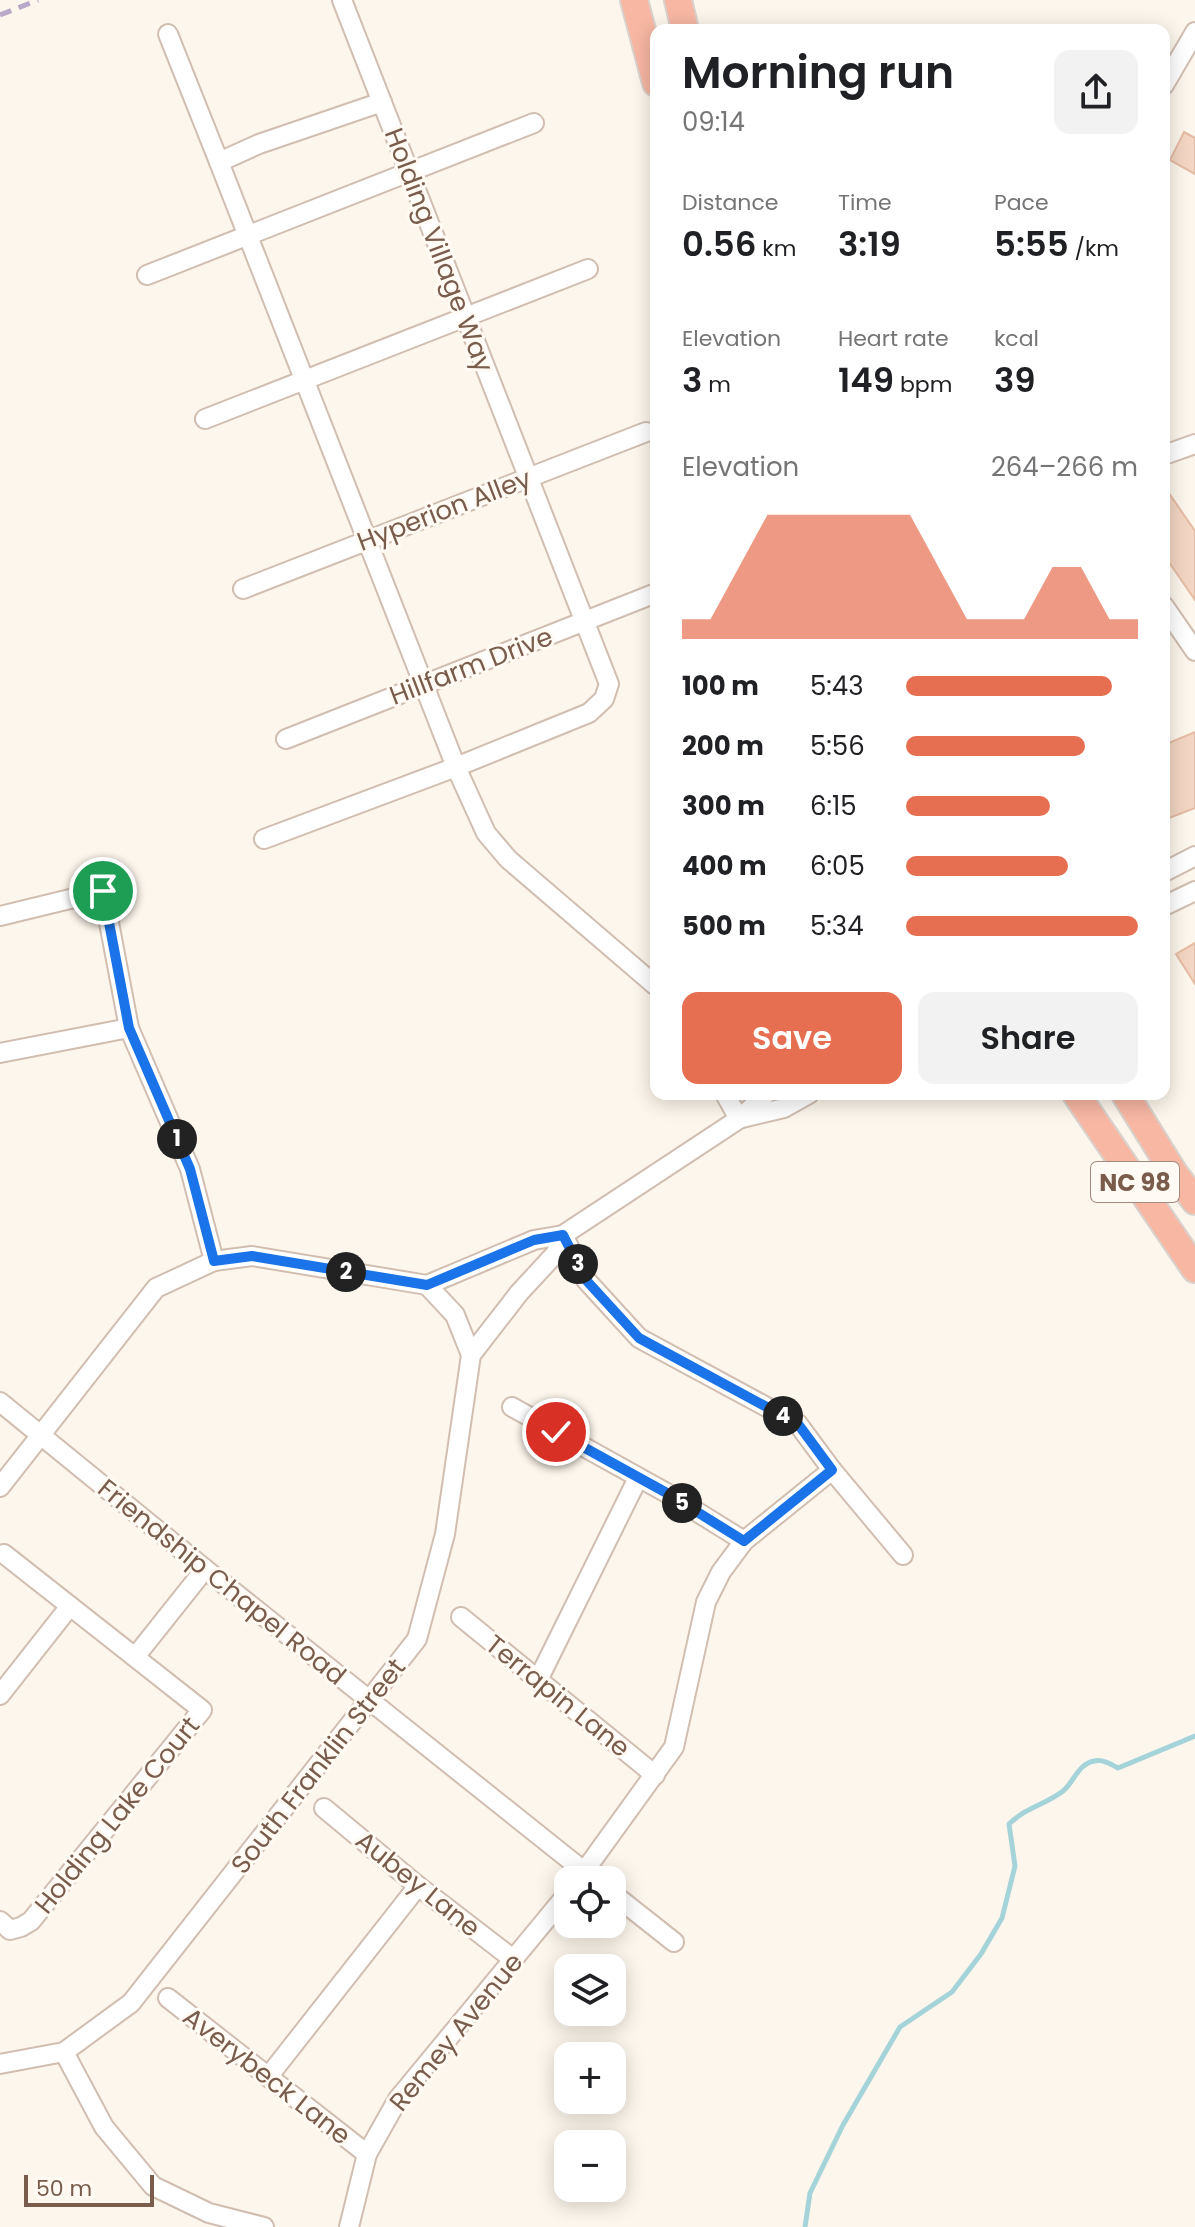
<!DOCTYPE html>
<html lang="en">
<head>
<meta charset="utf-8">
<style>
  body { margin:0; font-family:Poppins,sans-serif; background:#f2f2f2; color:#202124; height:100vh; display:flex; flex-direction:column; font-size:30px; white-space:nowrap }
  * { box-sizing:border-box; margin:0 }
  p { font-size:26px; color:#757577 }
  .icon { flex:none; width:44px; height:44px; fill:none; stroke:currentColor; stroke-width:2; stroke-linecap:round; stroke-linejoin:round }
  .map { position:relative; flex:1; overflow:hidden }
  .details { position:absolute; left:650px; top:24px; width:520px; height:1076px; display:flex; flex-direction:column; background:#fff; border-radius:16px; box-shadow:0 4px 20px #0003 }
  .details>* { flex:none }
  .tools { position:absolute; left:554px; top:1866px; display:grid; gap:16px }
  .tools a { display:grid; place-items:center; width:72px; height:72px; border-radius:16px; background:#fff; box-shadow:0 4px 20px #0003; font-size:40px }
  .scale { position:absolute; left:24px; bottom:20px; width:130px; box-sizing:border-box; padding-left:8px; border:4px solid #7a5c4d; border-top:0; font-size:22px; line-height:28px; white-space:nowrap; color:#7a5c4d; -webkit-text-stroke:6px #fffaf3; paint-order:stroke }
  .pin { position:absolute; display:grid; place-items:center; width:68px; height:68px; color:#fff; margin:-34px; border:4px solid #fff; border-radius:50%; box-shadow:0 2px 8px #0007 }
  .km { position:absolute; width:40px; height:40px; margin:-20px; border-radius:50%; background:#222; color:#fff; font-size:22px; line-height:40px; text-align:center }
  .round { display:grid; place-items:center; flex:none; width:84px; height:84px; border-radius:16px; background:#f2f2f2 }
  .summary { display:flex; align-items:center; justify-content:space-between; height:136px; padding:0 32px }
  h1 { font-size:44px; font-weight:600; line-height:60px }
  .metrics { display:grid; grid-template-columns:repeat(3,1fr); gap:12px; height:136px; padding:8px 32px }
  .metrics div { display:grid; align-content:center }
  .metrics b { font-size:34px; font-weight:600 }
  .metrics small { font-size:22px; font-weight:400 }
  .metrics p { font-size:22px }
  .chart { height:224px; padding:16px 32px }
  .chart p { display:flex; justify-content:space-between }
  .chart svg { width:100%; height:144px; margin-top:8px; fill:#e76f51; opacity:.7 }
  .primary-button { display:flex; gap:16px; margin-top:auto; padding:16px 32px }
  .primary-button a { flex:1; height:92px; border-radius:16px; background:#e76f51; color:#fff; font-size:32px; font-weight:600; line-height:92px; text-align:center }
  .primary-button a+a { background:#f2f2f2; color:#202124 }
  ul { padding:0 32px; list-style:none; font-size:26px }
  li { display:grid; grid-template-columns:128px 96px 1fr; align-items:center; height:60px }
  li i { height:20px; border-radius:10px; background:#e76f51 }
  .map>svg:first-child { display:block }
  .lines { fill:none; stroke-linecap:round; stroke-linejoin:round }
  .stream { stroke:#a5d3da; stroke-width:5 }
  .building { fill:#f3d5c3; stroke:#e6bba3; stroke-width:2 }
  .minor-casing { stroke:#d1beb0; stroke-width:22 }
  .highway-casing { stroke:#dad1cd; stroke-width:30 }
  .minor { stroke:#fff; stroke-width:18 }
  .highway { stroke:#f7b7a3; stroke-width:26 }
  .rail { stroke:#b9a8c9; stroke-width:5; stroke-dasharray:12 8; stroke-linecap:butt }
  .route-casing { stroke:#fff; stroke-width:16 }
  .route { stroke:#1a73e8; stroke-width:10 }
  .labels { text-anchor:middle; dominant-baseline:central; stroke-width:6; stroke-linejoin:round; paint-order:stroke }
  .shield { fill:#fffaf3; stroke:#a28b7f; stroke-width:2 }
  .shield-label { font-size:24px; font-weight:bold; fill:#7a5c4d }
  .street-label { font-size:26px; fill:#7a5c4d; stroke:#fffaf3 }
</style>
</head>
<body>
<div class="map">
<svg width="1195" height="2227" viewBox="0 0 1195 2227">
  <rect width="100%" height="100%" fill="#fdf6ec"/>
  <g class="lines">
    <path class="stream" d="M805,2227L810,2193L843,2125L900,2027L952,1992L981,1954L1002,1918L1015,1866L1009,1824C1028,1806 1045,1805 1063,1791C1074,1782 1078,1764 1094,1761C1103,1759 1111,1764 1118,1768L1195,1736"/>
  </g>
  <g class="building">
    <path d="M1184,132L1195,138V174L1170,160Z"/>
    <path d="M1164,486L1195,531V600L1164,555Z"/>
    <path d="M1195,732V808L1164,820V745Z"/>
    <path d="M1195,943V984L1176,954Z"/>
  </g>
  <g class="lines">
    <g class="minor-casing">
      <g id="minor">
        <path d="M168,34L219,162"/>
        <path d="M1164,85L1195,32"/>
        <path d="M382,102L259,144L219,162L456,767L486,833L508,859L656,986"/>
        <path d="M147,275L534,123"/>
        <path d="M205,419L588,269"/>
        <path d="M1164,455L1195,444"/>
        <path d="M243,589L646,432"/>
        <path d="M1164,606L1195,651"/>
        <path d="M286,739L656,593"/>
        <path d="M264,839L456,767L589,713L604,699L609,684L342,0"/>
        <path d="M1164,872L1195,856"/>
        <path d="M1164,906L1195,891"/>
        <path d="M0,916L103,891L129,1028L190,1169L214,1261"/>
        <path d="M0,1053L129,1028"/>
        <path d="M725,1094L739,1119"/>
        <path d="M742,1118L784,1108L809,1094"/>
        <path d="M563,1235L586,1280L639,1338L798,1424L832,1470L903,1555"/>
        <path d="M427,1285L455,1315L471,1355"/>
        <path d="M0,1402L205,1569L595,1880"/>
        <path d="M512,1407L665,1492L744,1541"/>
        <path d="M0,1487L156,1288L214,1261L252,1256L427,1285L534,1240L563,1235L739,1119L766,1094"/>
        <path d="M461,1617L655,1775"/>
        <path d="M135,1657L205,1569"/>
        <path d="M538,1680L638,1478"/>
        <path d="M0,1695L70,1606"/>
        <path d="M324,1808L418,1886L513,1959"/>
        <path d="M578,1880L674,1747L706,1602L721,1572L744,1541L832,1470"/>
        <path d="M612,1893L674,1942"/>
        <path d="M0,1921L10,1930L21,1927L31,1921L202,1710L4,1554"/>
        <path d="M168,1998L367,2154"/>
        <path d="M64,2052L104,2127L153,2186L209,2213L264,2227"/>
        <path d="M0,2064L64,2052L131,2003L417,1639L445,1534L471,1355L519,1293L556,1253L563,1235"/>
        <path d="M268,2077L418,1886"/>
        <path d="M349,2227L367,2154L398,2099L568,1893"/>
      </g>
    </g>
    <g class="highway-casing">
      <g id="highway">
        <path d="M634,0L656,83"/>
        <path d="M678,0L685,30"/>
        <path d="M1076,1094L1195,1269"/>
        <path d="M1125,1094L1174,1173L1195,1201"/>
      </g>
    </g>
    <use href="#minor" class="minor"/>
    <use href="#highway" class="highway"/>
    <path class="rail" d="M0,15L38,0"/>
  </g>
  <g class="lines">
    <g class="route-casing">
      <path id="route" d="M103,891L129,1028L190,1169L214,1261L252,1256L427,1285L534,1240L563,1235L586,1280L639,1338L798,1424L832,1470L744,1541L665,1492L556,1432"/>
    </g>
    <use href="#route" class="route"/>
  </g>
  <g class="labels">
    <rect class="shield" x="1091" y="1162" width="88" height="40" rx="6"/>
    <g class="shield-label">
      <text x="1135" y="1182">NC 98</text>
    </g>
    <g class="street-label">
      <text transform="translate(439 250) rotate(69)">Holding Village Way</text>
      <text transform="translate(444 510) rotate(-21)">Hyperion Alley</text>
      <text transform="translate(471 666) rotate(-21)">Hillfarm Drive</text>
      <text transform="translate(222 1582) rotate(39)">Friendship Chapel Road</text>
      <text transform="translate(558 1696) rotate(39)">Terrapin Lane</text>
      <text transform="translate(318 1766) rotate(-52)">South Franklin Street</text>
      <text transform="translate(117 1815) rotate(-51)">Holding Lake Court</text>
      <text transform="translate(418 1884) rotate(39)">Aubey Lane</text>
      <text transform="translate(456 2032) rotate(-51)">Remey Avenue</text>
      <text transform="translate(267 2076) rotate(38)">Averybeck Lane</text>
    </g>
  </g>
</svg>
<div class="tools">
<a><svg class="icon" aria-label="locate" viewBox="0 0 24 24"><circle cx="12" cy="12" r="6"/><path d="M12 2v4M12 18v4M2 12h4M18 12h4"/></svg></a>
<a><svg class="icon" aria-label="layers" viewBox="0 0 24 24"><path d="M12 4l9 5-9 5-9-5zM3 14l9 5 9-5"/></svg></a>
<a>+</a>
<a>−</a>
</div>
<div class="scale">50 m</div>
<div class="pin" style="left:103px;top:891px;background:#1e9e55"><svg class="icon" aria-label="arrive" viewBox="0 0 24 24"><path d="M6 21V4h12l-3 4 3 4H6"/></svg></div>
<div class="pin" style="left:556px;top:1432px;background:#d93025"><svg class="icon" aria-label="check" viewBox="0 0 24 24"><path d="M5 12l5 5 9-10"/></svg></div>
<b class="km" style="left:177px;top:1139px">1</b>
<b class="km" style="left:346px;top:1272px">2</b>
<b class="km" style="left:578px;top:1264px">3</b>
<b class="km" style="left:783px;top:1416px">4</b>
<b class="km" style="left:682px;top:1503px">5</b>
<section class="details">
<div class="summary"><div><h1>Morning run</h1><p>09:14</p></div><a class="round"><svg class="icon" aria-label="share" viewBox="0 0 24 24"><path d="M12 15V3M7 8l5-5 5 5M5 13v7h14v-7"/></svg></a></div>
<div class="metrics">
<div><p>Distance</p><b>0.56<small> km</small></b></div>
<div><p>Time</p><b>3:19</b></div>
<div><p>Pace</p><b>5:55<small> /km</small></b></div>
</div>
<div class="metrics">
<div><p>Elevation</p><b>3<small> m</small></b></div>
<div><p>Heart rate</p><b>149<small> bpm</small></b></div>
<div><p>kcal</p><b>39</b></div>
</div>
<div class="chart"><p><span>Elevation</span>264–266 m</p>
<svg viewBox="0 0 160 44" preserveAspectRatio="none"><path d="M0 44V38L10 38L20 22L30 6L40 6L50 6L60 6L70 6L80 6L90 22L100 38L110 38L120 38L130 22L140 22L150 38L160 38V44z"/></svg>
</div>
<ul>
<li><b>100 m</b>5:43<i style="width:89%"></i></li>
<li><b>200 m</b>5:56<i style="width:77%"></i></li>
<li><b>300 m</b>6:15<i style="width:62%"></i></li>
<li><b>400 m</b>6:05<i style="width:70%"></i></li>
<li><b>500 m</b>5:34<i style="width:100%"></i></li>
</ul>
<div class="primary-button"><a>Save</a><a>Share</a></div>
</section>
</div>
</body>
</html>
